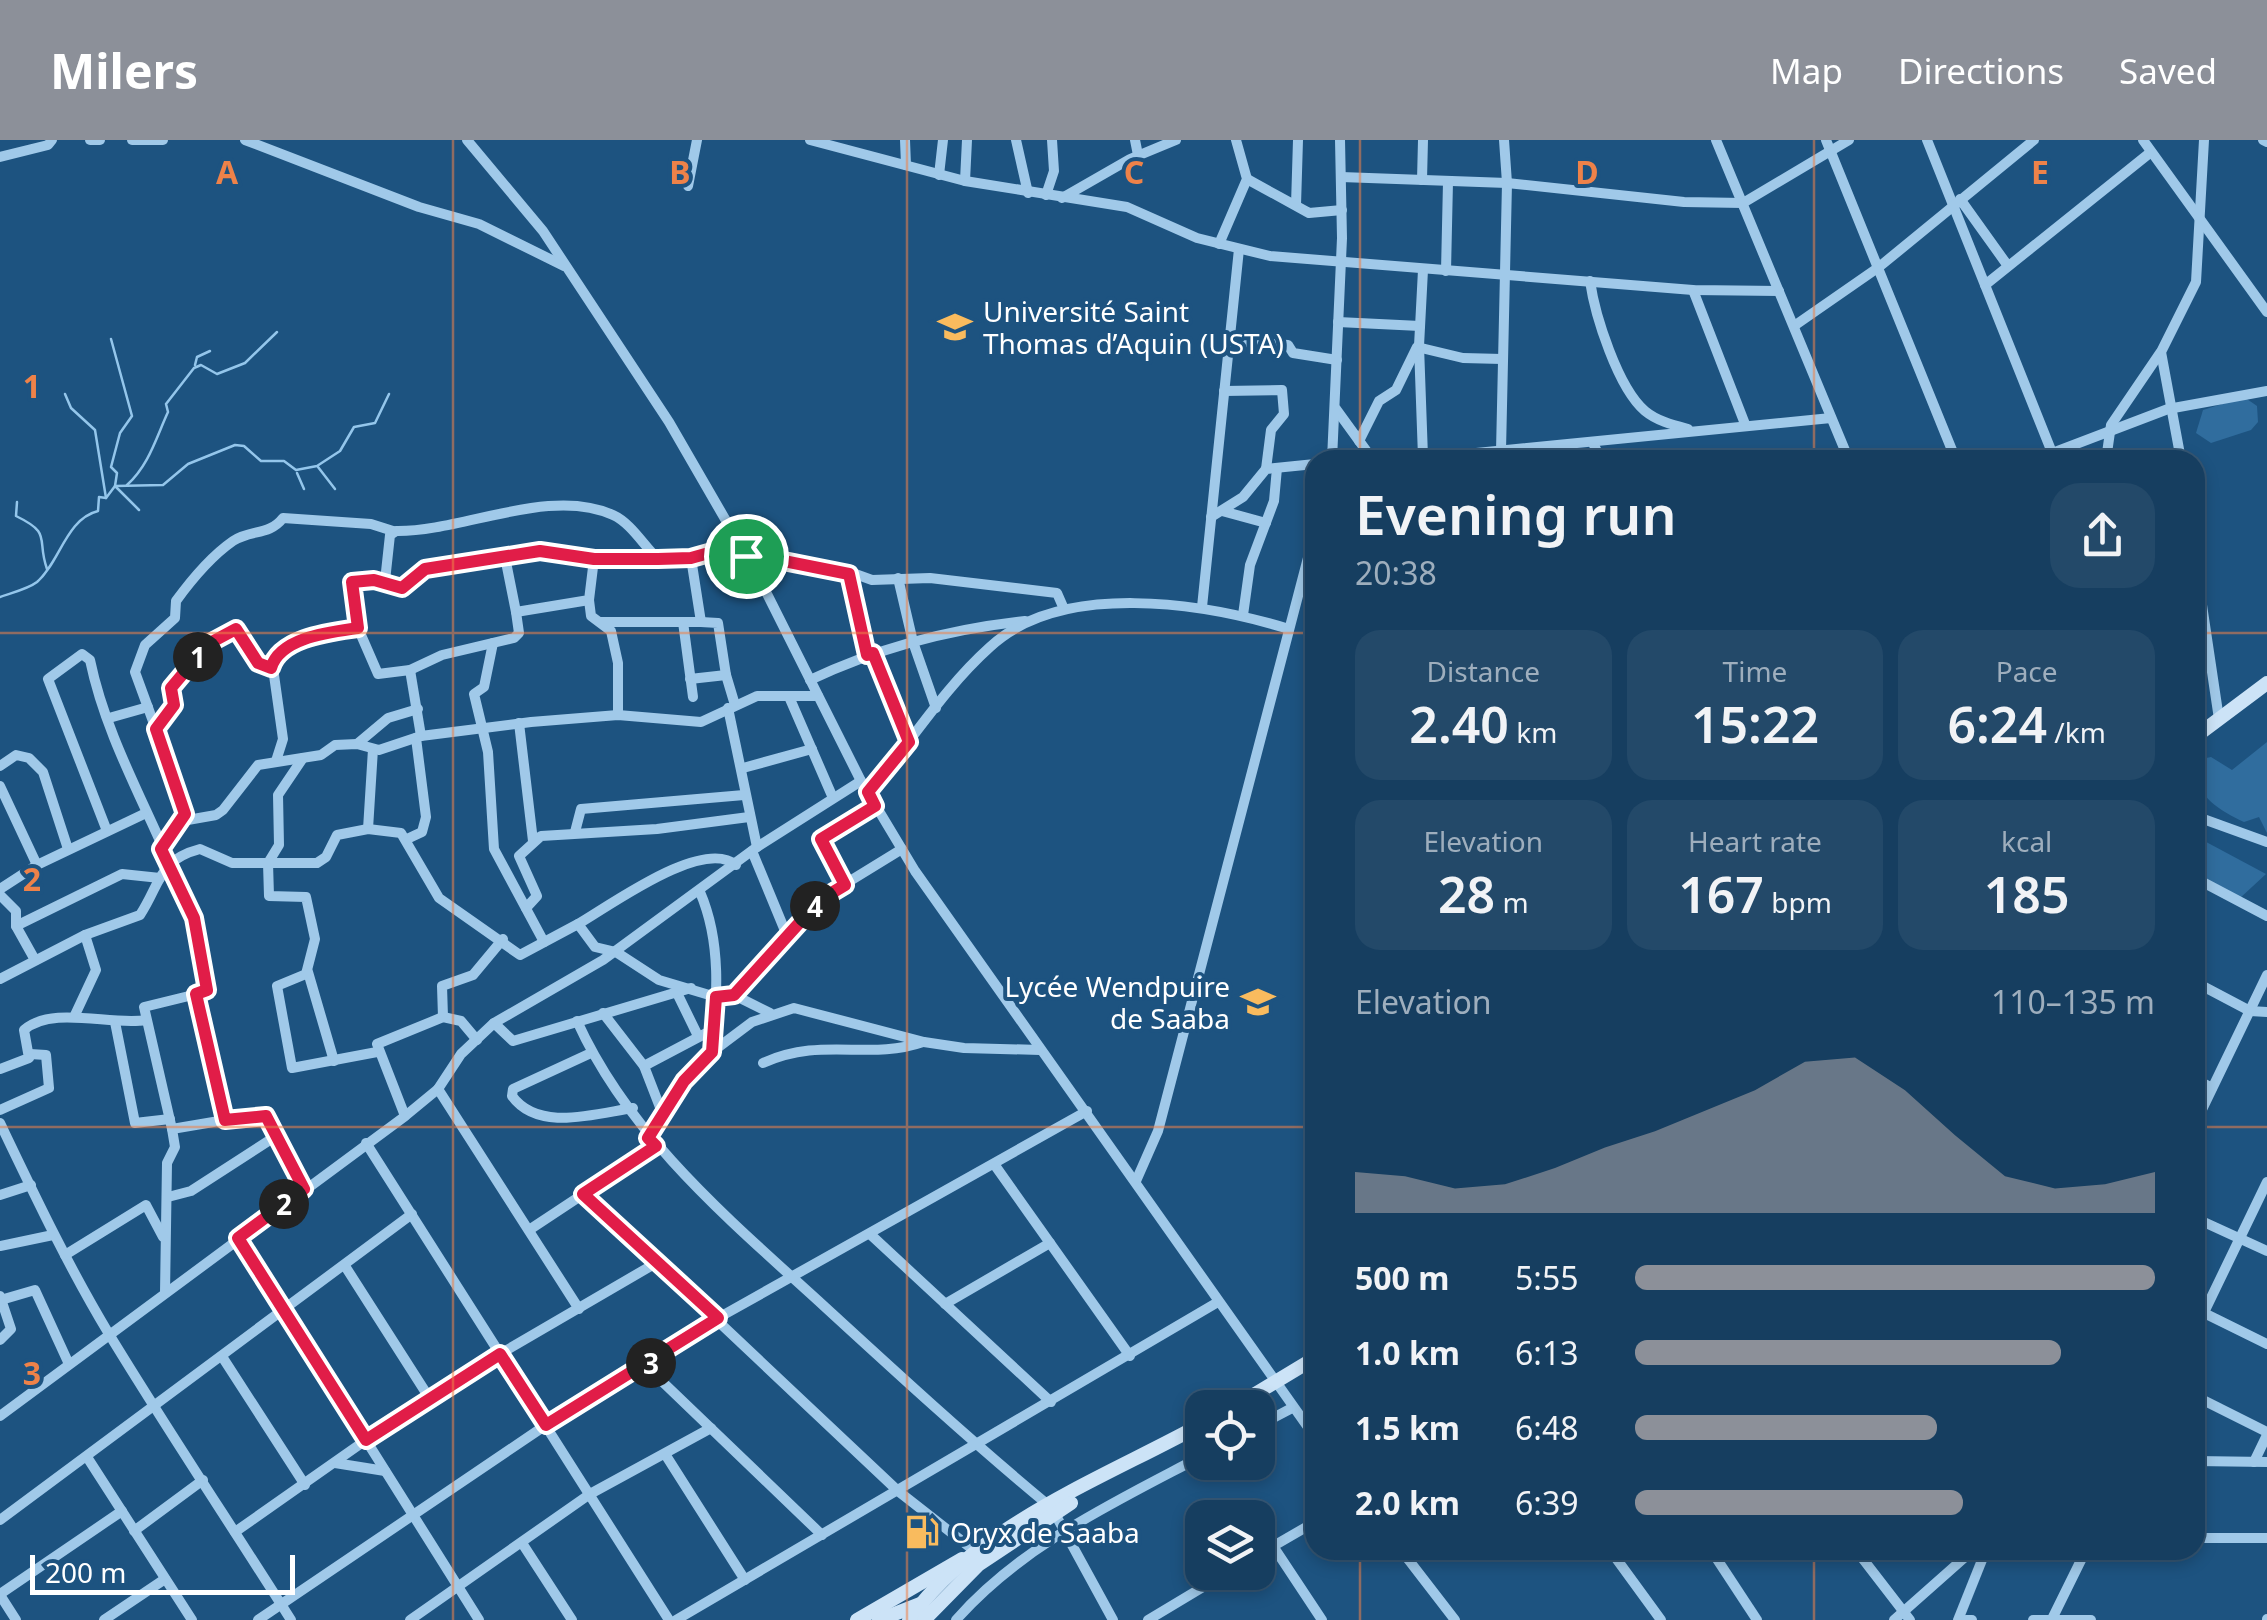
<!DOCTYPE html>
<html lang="en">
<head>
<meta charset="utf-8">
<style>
  body { margin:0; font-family:"Noto Sans",sans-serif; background:#234969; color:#f1f3f6; height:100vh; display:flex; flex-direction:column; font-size:38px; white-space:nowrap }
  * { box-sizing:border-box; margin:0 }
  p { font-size:32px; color:#9eaebd }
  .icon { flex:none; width:55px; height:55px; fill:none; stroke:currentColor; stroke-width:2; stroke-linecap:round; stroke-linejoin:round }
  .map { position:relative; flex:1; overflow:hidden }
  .side { position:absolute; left:1305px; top:310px; width:900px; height:1110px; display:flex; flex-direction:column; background:#163e60; border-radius:30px; box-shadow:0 5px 15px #0003,0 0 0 2px #355775 }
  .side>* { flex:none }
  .buttons { position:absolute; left:1185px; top:1250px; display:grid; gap:20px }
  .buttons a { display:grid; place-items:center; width:90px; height:90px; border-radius:20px; background:#163e60; box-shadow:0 5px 15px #0003,0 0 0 2px #355775; font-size:50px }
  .scale { position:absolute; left:30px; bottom:25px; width:265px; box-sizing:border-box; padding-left:10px; border:5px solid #fff; border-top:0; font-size:28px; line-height:35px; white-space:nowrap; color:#fff; -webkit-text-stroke:8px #1d5380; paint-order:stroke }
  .pin { position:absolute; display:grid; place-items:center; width:85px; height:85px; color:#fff; margin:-42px; border:5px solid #fff; border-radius:50%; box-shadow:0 2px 10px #0007 }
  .km { position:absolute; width:50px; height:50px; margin:-25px; border-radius:50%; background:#222; color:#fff; font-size:28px; line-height:50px; text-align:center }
  .round { display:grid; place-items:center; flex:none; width:105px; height:105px; border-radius:30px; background:#234969 }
  .headline { display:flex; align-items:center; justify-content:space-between; height:170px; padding:0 50px }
  h1 { font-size:55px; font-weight:600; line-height:75px }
  .stats { display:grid; grid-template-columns:repeat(3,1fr); gap:15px; height:170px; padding:10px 50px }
  .stats div { display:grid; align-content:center; border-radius:25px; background:#234969; text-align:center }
  .stats b { font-size:50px; font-weight:600 }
  .stats small { font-size:28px; font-weight:400 }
  .stats p { font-size:28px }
  .chart { height:280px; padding:20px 50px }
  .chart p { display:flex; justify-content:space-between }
  .chart svg { width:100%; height:180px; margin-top:10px; fill:#8c9099; opacity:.7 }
  ul { padding:0 50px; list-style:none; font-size:32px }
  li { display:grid; grid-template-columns:160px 120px 1fr; align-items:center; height:75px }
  li i { height:25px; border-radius:12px; background:#8c9099 }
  header { display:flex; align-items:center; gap:60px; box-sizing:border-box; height:140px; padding:0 50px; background:#8c9099; color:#fff }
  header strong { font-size:48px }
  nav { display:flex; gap:55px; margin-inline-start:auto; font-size:35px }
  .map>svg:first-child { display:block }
  .green { fill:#306d9e }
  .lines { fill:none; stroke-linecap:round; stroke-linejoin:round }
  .stream { stroke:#94c6eb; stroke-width:2.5 }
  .street { stroke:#a0c9e9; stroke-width:10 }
  .secondary { stroke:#cce3f7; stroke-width:14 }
  .route-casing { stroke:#fff; stroke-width:20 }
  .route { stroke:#e11d48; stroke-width:12 }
  .grid { fill:none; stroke:#ee8249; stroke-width:2.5; stroke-opacity:0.55 }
  .labels { text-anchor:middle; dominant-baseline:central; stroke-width:8; stroke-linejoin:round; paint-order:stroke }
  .poi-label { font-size:28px; fill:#fff; stroke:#1d5380; text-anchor:start }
  .grid-label { font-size:32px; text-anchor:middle; font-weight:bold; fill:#ee8249; stroke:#1d5380; stroke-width:8; stroke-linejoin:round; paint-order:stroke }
</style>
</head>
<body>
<header>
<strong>Milers</strong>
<nav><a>Map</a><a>Directions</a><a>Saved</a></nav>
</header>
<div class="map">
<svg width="2267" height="1480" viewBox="0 0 2267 1480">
  <rect width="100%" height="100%" fill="#1d5380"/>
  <g class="green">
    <path d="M2244,257L2257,266L2258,282L2251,290L2211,303L2196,293L2203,270Z"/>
    <path d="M2267,602V693L2259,677L2244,682C2218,670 2190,653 2197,620L2211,617L2232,630Z"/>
    <path d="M2195,696L2266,734L2239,759L2195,736Z"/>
  </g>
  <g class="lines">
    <g class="stream">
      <path d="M111,199L132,276L120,293L111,327L117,333L115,346L139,370"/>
      <path d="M195,225L197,217L210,211"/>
      <path d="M65,254L71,268L95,290L106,358"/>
      <path d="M318,327L335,349"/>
      <path d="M297,333L304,349"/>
      <path d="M127,345C149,325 156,298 168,272L166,264L194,228L201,225L217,234L245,223L277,192"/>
      <path d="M17,362L16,376C53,394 36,398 47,429"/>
      <path d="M0,457C11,453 28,449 37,442C60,422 66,379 98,371L99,357L106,358L115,346L163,345L188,324L235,305L244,306L261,321H284L296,330L317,326L340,311L354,287L375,283L389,254"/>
    </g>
    <g class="street">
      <path d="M90,0H100"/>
      <path d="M132,0H163"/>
      <path d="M245,0L419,67L479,84L564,126"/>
      <path d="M467,0L543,91L669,282L758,436L861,641L915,731L1315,1297"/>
      <path d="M810,0L965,41L1127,67L1197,98L1270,116L1693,150L1779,151"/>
      <path d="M905,0L906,25"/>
      <path d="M1016,0L1028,53"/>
      <path d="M1135,0L1138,15"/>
      <path d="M1716,0L1849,320"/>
      <path d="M1826,0L1956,320"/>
      <path d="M1927,0L2053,315"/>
      <path d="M2143,0L2267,172"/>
      <path d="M2263,0L2267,2"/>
      <path d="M0,17L48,5L52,0"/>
      <path d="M939,35L943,0"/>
      <path d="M1341,37L1507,43L1684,62L1743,63L1849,0"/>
      <path d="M1247,39L1309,73L1342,70"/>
      <path d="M1422,40L1423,0"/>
      <path d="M965,41L967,0"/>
      <path d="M688,46L697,0"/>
      <path d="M1046,55L1054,31L1052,0"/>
      <path d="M1062,58L1130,19L1176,0"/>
      <path d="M1960,59L2008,126"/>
      <path d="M1296,65L1298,0"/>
      <path d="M1219,104L1247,39L1236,0"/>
      <path d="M1423,130L1419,206L1423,317"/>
      <path d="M1446,131L1448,42"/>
      <path d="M1590,141C1595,176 1618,248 1645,271C1657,281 1673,285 1688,289"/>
      <path d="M1985,145L2151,12"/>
      <path d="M1693,150L1745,284"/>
      <path d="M1338,182L1420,186"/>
      <path d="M1794,186L1879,127L2034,0"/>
      <path d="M1230,201L1288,205L1293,213L1337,220"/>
      <path d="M1224,251L1282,250L1284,274L1271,290L1266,329"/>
      <path d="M1336,269L1373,320"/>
      <path d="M1359,301L1379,261L1396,250L1417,207L1463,218L1502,219"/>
      <path d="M1593,303L1601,320"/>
      <path d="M1501,311L1507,43L1504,0"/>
      <path d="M1332,320L1342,98L1340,0"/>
      <path d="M1406,320L1831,278"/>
      <path d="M2034,320L2168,269L2267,251"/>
      <path d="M2106,320L2111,285L2160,213"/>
      <path d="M2181,320L2161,212L2196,142L2204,0"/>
      <path d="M1222,371L1266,383"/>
      <path d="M1211,377L1243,357L1266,329L1315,324"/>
      <path d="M505,417L516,472"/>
      <path d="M2195,418L2219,579"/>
      <path d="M594,419L589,460L516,472L519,493L514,498L442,515L410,530L378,534L358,488L350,444L385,441L390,395L396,391C462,392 550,346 613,375C631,383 644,406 658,419"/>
      <path d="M849,433L867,515"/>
      <path d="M898,438L913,502L936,568"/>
      <path d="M385,441L402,448L425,429L540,411L584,414L594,419H658L691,418L723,409L836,427L872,440L930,438L1057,453L1064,469"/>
      <path d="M589,460L591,476L611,491L618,523V575"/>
      <path d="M1202,467L1239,109"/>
      <path d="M1243,475L1250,425L1274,361L1277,328"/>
      <path d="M600,482H701L691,418"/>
      <path d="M683,482L693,557"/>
      <path d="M701,482L718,483L726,535"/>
      <path d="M493,503L484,547L474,554L488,612L494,709L544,802"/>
      <path d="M873,513L909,602"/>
      <path d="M410,530L421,596"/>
      <path d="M690,539L726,535L735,565"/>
      <path d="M810,540C878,508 950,489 1025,481"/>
      <path d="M790,559L833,658"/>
      <path d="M728,568L757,707"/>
      <path d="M109,578L148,567"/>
      <path d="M519,583L533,701"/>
      <path d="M156,589L174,565L171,548L208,504L236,489L257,522L271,528"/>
      <path d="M357,604L388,578L418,569"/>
      <path d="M276,621L283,599L272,521L312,496L358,488"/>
      <path d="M0,626L16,615L29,618L43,632L68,709"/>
      <path d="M743,628L812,609"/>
      <path d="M0,646L37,725"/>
      <path d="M868,653C909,605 943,549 990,507C1062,440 1204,463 1289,489"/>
      <path d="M2195,676L2267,702"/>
      <path d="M182,681L184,666L135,532L145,505L175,478L176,461C192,439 210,417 233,401C251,389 269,396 283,378L371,384L393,391"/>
      <path d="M368,689L373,609"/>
      <path d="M107,691L48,539L82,514L90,520C114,636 194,733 207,850L197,854L225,980L172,989L175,1007L167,1023L165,1153"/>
      <path d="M575,692L581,669L744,655"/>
      <path d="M407,699L422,692L426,677L416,598"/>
      <path d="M161,709L182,681L216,675L223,670L258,625L321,615L335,605L357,604L379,610L421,596L531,582L618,575L701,582L757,556H818"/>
      <path d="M752,711L788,798"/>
      <path d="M2195,738L2267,776"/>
      <path d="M845,745L821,699L875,666"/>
      <path d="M0,749L37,725L144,674"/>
      <path d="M0,755L16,771V786L122,734L160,738"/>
      <path d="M526,768L537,756L519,716L541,696L657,689L749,677"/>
      <path d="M578,784C611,765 703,697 736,725"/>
      <path d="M16,786L35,820"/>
      <path d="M308,832L334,921"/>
      <path d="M0,839L85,795L140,775C161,743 158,720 200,709L232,723H268L279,705L278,655L303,618"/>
      <path d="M2195,842L2250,871L2267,872"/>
      <path d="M677,853L698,896"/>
      <path d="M734,855L819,760L902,709"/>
      <path d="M603,873L644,926L663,975"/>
      <path d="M74,877L96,830L85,795"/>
      <path d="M443,877L442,846L473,835L503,799"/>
      <path d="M577,881C630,998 731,1081 825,1167C898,1234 971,1301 1047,1364"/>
      <path d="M115,882L135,983L170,979"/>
      <path d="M494,883L513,901L691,848"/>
      <path d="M377,912L292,928L277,846L306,834L315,799L306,757L269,756L268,723H317L326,717L337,695L368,689L401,693L439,758L520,815L578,784L595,807L616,812L659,840L716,857L734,855L770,873"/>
      <path d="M712,912L752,882L794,868L924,902L964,908L1040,910"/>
      <path d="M591,913L513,949L512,956C538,992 594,974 633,968"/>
      <path d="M763,923C823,896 868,921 923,902"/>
      <path d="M644,926L714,889"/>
      <path d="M0,929L29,918L24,890C52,865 111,886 146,880"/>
      <path d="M2195,939L2212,948"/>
      <path d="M438,949L579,1169"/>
      <path d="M0,970L49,948L46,915L30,914"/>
      <path d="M405,976L377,904L443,877L461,881L477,900"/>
      <path d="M225,980L267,978L304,1049"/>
      <path d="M0,983C34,1054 68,1126 109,1194C168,1291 231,1385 291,1480"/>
      <path d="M2195,984L2267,835"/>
      <path d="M172,989L144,867L197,854"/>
      <path d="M648,997L684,941L712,912C717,858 722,803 700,752"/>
      <path d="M366,1003L669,1480"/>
      <path d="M994,1024L1130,1216"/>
      <path d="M1136,1041L1158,991L1315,391"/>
      <path d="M583,1054L898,1351L976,1412"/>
      <path d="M0,1055L31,1045"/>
      <path d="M168,1057L191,1051L276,996"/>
      <path d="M2195,1078L2267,1111"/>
      <path d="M529,1090L656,1006"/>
      <path d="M871,1095L1051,1262"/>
      <path d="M239,1098L479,1480"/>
      <path d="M0,1106L53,1095"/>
      <path d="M65,1115L146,1065L163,1097"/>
      <path d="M345,1126L430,1259"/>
      <path d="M0,1156L11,1189L0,1200"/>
      <path d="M1,1160L35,1150L68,1222"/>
      <path d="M945,1164L1050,1103"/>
      <path d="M2204,1173L2267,1204"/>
      <path d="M2195,1191L2267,1042"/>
      <path d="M223,1218L305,1345"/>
      <path d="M646,1226L822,1395"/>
      <path d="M2195,1256L2267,1292"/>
      <path d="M0,1276L404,977L438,949L461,914L494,883L603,820L757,707L861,641"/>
      <path d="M1258,1286L1292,1268"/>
      <path d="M665,1314L745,1440"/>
      <path d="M87,1317L192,1480"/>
      <path d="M2195,1321L2267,1322"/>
      <path d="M2254,1322L2267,1295"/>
      <path d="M335,1323L385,1331"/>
      <path d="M1054,1372L1113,1480"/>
      <path d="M0,1380L412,1074"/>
      <path d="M134,1391L203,1340"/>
      <path d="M235,1392L366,1300L500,1214L656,1123"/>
      <path d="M2195,1398H2267"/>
      <path d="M522,1403L572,1480"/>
      <path d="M1273,1406L1322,1480"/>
      <path d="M1401,1410L1455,1480"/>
      <path d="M1610,1410L1661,1480"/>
      <path d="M1711,1410L1757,1480"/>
      <path d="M1856,1410L1910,1480"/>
      <path d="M1258,1415L1315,1382"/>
      <path d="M0,1454L122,1371"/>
      <path d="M0,1455L16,1480"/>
      <path d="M2052,1479L2086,1410"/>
      <path d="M104,1480L165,1439"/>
      <path d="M258,1480L546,1285L718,1178L1087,971"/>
      <path d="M410,1480L590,1354L711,1288"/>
      <path d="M676,1480L1218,1162"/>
      <path d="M956,1480C1022,1405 1115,1362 1202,1316"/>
      <path d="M1148,1480L1228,1432"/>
      <path d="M1894,1480L1973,1410"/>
      <path d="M1958,1480L1986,1410"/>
      <path d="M1966,1480H1972"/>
      <path d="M2033,1480H2091"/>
      <path d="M2267,1480V1479"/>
    </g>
    <g class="secondary">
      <path d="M2195,597L2267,543"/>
      <path d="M1232,1268L1315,1218"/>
      <path d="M857,1480L962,1419"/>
      <path d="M879,1480L920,1464"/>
      <path d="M909,1480C976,1385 1104,1338 1202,1284"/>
      <path d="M924,1480L978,1425L1071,1363"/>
    </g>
  </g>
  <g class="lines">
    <g class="route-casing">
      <path id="route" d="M723,409L849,434L867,515L873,513L909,602L868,652L875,666L821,699L845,745L820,760L734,855L716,857L712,912L684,941L648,998L656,1006L583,1054L718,1178L546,1285L500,1214L366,1300L238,1098L304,1049L266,976L225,980L196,854L207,850L194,778L161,709L185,674L156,589L174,565L171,548L208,504L236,489L258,523L271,528C280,497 331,492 358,488L352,442L374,440L402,448L425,429L540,411L594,419H658L691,418Z"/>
    </g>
    <use href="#route" class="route"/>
  </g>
  <path class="grid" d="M453,0V1480M907,0V1480M1360,0V320M1814,0V320M0,493H1315M2195,493H2267M0,987H1315M2195,987H2267M1360,1410V1480M1814,1410V1480"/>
  <defs>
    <g id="university-bare" transform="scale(2.7)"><path d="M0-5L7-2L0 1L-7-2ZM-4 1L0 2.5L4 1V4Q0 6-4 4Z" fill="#f9bb5e" stroke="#1d5380" stroke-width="2.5" paint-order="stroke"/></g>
    <g id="school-bare" transform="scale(2.7)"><path d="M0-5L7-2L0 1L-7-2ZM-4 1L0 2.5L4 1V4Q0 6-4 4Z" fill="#f9bb5e" stroke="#1d5380" stroke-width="2.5" paint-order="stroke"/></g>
    <g id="fuel-bare" transform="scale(2.7)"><path d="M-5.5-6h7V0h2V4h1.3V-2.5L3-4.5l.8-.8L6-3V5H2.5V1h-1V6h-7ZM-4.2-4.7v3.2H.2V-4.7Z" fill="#f9bb5e" stroke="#1d5380" stroke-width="2.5" paint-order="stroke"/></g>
  </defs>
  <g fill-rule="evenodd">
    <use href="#university-bare" x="955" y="187"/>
    <use href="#school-bare" x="1258" y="862"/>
    <use href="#fuel-bare" x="922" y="1392"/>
  </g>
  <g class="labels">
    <g class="poi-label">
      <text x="983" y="171">Université Saint<tspan x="983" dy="32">Thomas d’Aquin (USTA)</tspan></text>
      <text x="1230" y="846" text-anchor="end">Lycée Wendpuire<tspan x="1230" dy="32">de Saaba</tspan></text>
      <text x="950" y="1392">Oryx de Saaba</text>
    </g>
  </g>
  <g class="grid-label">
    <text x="227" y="44">A</text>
    <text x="680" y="44">B</text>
    <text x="1134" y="44">C</text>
    <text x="1587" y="44">D</text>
    <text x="2040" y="44">E</text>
    <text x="32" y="258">1</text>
    <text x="32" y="751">2</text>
    <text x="32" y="1245">3</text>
  </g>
</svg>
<div class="buttons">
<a><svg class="icon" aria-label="locate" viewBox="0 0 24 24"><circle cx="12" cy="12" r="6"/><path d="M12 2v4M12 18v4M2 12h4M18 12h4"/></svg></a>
<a><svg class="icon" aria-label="layers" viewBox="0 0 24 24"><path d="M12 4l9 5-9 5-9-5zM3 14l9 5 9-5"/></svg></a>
</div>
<div class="scale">200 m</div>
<div class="pin" style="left:746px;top:416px;background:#1e9e55"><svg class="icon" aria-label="arrive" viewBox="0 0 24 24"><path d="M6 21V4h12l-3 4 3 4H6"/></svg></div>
<b class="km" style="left:198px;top:517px">1</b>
<b class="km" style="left:284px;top:1064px">2</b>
<b class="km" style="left:651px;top:1223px">3</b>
<b class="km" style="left:815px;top:766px">4</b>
<section class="side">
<div class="headline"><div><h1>Evening run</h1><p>20:38</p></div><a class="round"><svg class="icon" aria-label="share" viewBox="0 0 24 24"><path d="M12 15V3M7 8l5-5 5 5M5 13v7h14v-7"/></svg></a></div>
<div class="stats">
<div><p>Distance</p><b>2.40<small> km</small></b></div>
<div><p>Time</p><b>15:22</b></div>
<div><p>Pace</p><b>6:24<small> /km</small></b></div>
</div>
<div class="stats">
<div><p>Elevation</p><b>28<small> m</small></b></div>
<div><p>Heart rate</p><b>167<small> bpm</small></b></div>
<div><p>kcal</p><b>185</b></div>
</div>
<div class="chart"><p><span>Elevation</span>110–135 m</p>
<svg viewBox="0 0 160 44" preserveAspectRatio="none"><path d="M0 44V34L10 35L20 38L30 37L40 33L50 28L60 24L70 19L80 14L90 7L100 6L110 14L120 25L130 35L140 38L150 37L160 34V44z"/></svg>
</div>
<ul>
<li><b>500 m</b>5:55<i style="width:100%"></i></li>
<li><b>1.0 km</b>6:13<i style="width:82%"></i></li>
<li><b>1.5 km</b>6:48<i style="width:58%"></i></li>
<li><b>2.0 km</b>6:39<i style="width:63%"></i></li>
</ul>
</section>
</div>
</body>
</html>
